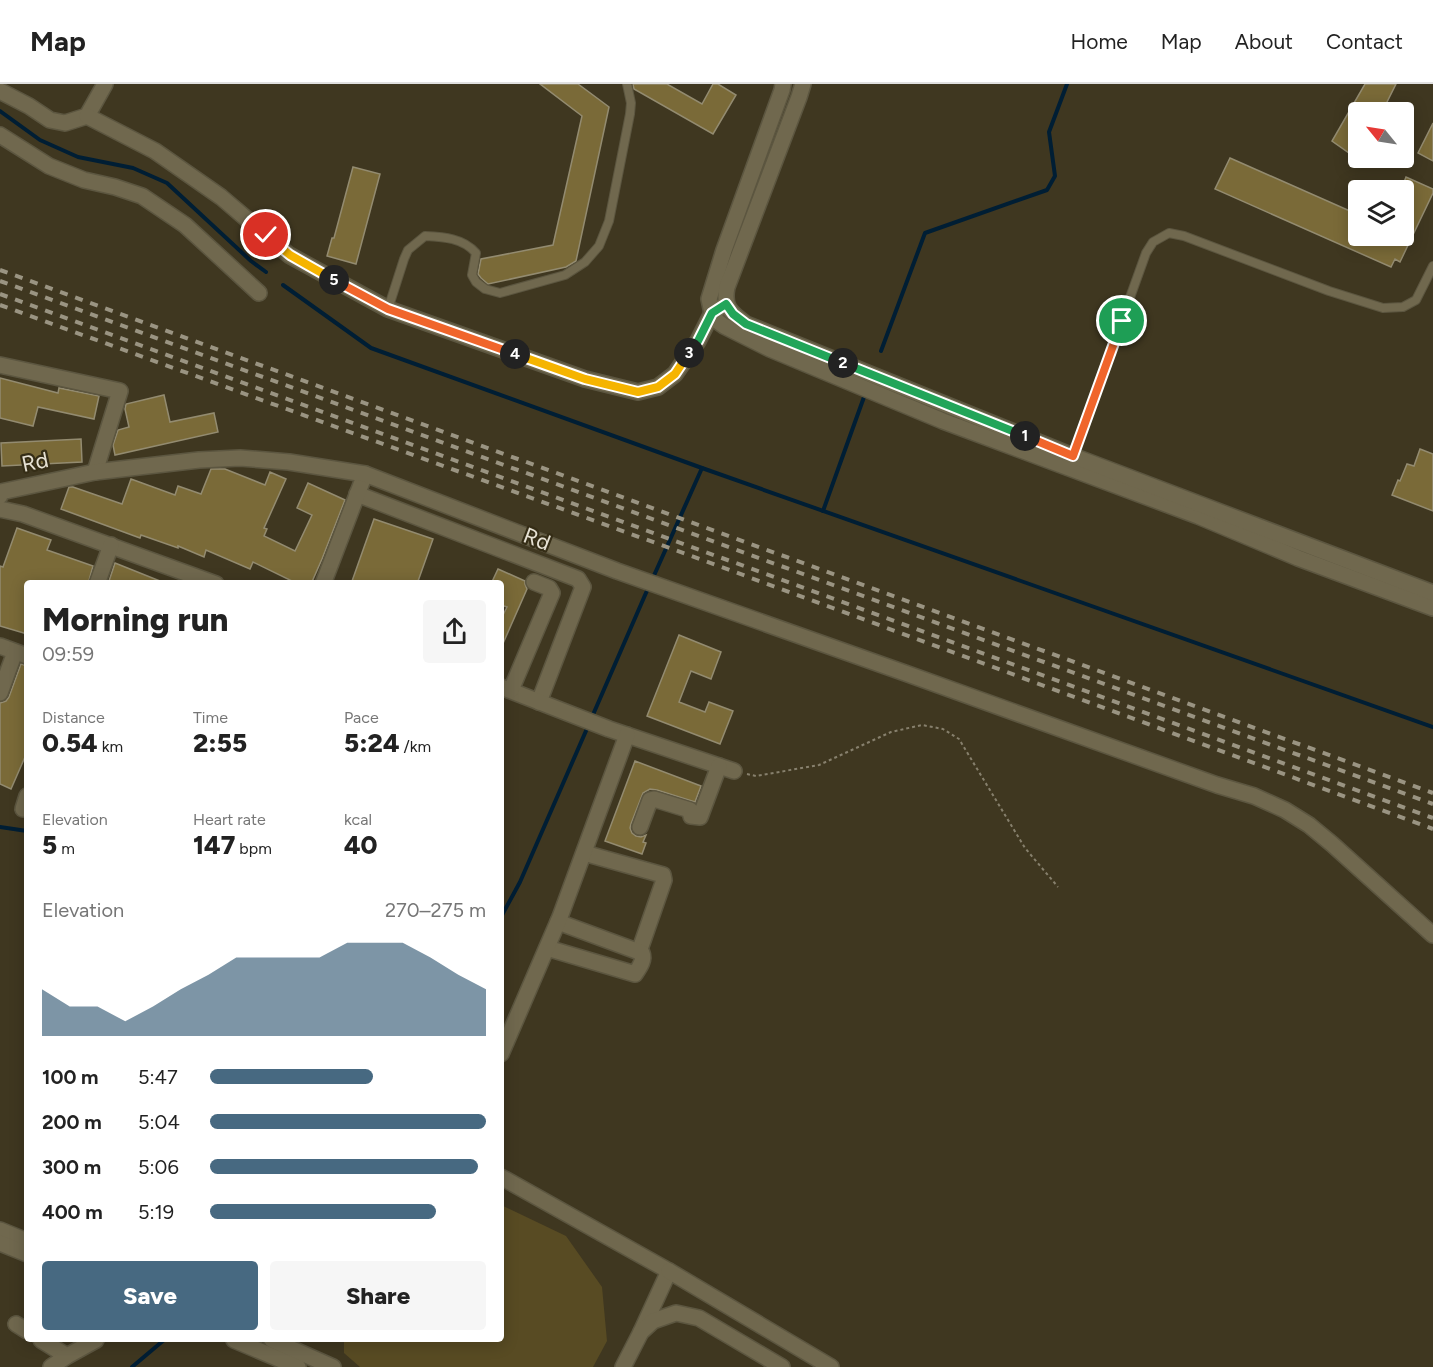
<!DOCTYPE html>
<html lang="en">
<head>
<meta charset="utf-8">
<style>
  body { margin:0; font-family:Figtree,sans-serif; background:#f6f6f6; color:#222; height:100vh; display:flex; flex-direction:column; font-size:22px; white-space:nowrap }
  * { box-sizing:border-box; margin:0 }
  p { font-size:20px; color:#767676 }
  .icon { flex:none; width:33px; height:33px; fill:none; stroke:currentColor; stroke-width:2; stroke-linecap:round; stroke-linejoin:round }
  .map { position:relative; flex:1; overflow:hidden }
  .details { position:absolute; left:24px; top:496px; width:480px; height:762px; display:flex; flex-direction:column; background:#fff; border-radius:6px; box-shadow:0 3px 15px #0003 }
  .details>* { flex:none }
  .needle { width:39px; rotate:300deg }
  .controls { position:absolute; left:1348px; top:18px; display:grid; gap:12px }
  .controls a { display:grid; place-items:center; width:66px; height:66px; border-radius:6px; background:#fff; box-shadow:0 3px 15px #0003; font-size:30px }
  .pin { position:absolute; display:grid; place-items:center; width:51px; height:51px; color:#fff; margin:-26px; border:3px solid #fff; border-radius:50%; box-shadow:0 2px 6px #0007 }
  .km { position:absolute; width:30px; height:30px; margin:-15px; border-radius:50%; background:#222; color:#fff; font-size:16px; line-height:30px; text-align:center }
  .round { display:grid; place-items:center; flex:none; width:63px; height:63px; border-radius:6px; background:#f6f6f6 }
  .overview { display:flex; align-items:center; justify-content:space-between; height:102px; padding:0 18px }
  h1 { font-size:33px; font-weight:800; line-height:45px }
  .figures { display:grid; grid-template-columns:repeat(3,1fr); gap:9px; height:102px; padding:6px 18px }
  .figures div { display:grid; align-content:center }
  .figures b { font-size:26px; font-weight:800 }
  .figures small { font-size:16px; font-weight:400 }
  .figures p { font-size:16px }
  .chart { height:168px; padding:12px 18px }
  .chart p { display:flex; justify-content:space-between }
  .chart svg { width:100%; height:108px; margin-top:6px; fill:#476981; opacity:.7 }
  .action { display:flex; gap:12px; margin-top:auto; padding:12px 18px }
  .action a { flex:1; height:69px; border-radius:6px; background:#476981; color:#fff; font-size:24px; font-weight:800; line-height:69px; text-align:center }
  .action a+a { background:#f6f6f6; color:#222 }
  ul { padding:0 18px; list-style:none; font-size:20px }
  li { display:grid; grid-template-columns:96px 72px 1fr; align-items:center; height:45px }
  li i { height:15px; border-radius:8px; background:#476981 }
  header { display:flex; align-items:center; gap:36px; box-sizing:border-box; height:84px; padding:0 30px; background:#fff; border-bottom:2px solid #e0e0e0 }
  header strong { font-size:28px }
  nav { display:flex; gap:33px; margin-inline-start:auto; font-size:21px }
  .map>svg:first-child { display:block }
  .green { fill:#584b23 }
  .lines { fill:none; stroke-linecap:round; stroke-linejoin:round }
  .stream { stroke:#001e34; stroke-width:4 }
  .building { fill:#7a6a38; stroke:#938b70; stroke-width:1.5 }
  .service-casing { stroke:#5c5640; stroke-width:10 }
  .minor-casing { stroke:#5c5640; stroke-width:18 }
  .tertiary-casing { stroke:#5c5640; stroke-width:18 }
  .path { stroke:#87806d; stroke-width:2; stroke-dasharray:3 3; stroke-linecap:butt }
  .service { stroke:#70684e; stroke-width:8 }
  .minor { stroke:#70684e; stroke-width:15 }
  .tertiary { stroke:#70684e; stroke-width:15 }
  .rail { stroke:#9a9482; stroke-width:4; stroke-dasharray:8 8; stroke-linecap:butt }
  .split-1-casing { stroke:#fff; stroke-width:12 }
  .split-2-casing { stroke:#fff; stroke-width:12 }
  .split-3-casing { stroke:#fff; stroke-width:12 }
  .split-4-casing { stroke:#fff; stroke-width:12 }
  .split-5-casing { stroke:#fff; stroke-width:12 }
  .split-6-casing { stroke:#fff; stroke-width:12 }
  .split-1 { stroke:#f0652b; stroke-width:8 }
  .split-2 { stroke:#22a559; stroke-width:8 }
  .split-3 { stroke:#22a559; stroke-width:8 }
  .split-4 { stroke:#f5b400; stroke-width:8 }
  .split-5 { stroke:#f0652b; stroke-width:8 }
  .split-6 { stroke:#f5b400; stroke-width:8 }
  .labels { text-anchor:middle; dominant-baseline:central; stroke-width:4.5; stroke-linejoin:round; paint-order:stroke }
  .street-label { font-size:22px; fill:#e7e2d4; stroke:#352d16 }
</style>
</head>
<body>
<header>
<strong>Map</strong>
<nav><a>Home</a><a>Map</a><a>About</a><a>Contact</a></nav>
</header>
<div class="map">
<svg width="1433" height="1283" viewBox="0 0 1433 1283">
  <rect width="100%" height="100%" fill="#3f3720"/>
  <path class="green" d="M501,1121L566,1152L602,1203L607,1257L593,1283H360L344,1269V1256H501Z"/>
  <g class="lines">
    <g class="stream">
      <path d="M0,27L40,56L78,73L133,84L167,99L251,177L266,188"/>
      <path d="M283,201L371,264L702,384"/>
      <path d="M881,267L925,149L1047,106L1055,92L1049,48L1067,0"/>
      <path d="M823,427L864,313"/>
      <path d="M652,496L702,384L1433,643"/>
      <path d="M592,633L649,502"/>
      <path d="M0,743L27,747"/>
      <path d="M501,833L520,798L589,640"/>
      <path d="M132,1283L164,1256"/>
    </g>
  </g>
  <g class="building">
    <path d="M540,0H578L609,23L576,177L566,183L488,200L481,194L478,190L481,175L553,161L582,32Z"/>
    <path d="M633,0H667L702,20L713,0H718L736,11L713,50L634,5Z"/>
    <path d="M1365,0H1396L1382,28H1359V76L1332,57Z"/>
    <path d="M1433,39V77L1418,69Z"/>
    <path d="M1230,74L1359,131V152H1404V146L1411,132L1404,129V106H1401L1406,93L1433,105V109L1400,178L1395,175L1391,183L1215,105Z"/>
    <path d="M353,83L380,90L356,180L327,172L332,154H334Z"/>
    <path d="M0,294L58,309L59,304L99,312L94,335L38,323L33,342L0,334Z"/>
    <path d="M164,311L170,338L214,329L218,348L115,371L113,361L118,346L129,343L125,325L126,320Z"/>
    <path d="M81,355L82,378L2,382L1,359Z"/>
    <path d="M1420,365L1433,370V427L1392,411L1398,396L1400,397L1407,380L1414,382Z"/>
    <path d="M211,385H225L265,401L270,388L286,395L264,444L267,445L264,452L295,467L312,431L297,424L308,399L345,416L322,475L311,500H298L253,478L250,485L206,466L204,473L178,462V464L141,451L140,454L61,425L69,403H73L122,420L131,395L175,411L178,402L201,410Z"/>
    <path d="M374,435L433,455L417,500H351Z"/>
    <path d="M17,444L51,456L47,466L93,482L88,500H27V550L0,542V482L3,483Z"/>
    <path d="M115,479L165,499V500H108Z"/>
    <path d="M498,485L525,497V500L527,505L501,564V535L507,523L501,521V500H491Z"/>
    <path d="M679,551L721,568L711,595L691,587L679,618L705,628L709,618L733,627L720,660L647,632Z"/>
    <path d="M21,580L27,582V674L25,673L11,705L0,700V619L6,617L9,613Z"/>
    <path d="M635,677L701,702L695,718L657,706L650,705L643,709L631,740L630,744L632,749L636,752L641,753L646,751L643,758L646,759L642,770L605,757Z"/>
  </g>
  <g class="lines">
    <g class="service-casing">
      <g id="service">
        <path d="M388,225L404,175L408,166L425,152C444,153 463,154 476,169L472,191L476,198L485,205L500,209L565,191L585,178L599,162L609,137L630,30L631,19L627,0"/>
        <path d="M1073,372L1146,169L1153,158L1169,149L1184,152L1329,207L1383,224L1403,223L1416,216L1433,182"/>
      </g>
    </g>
    <g class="minor-casing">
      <g id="minor">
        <path d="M0,7L29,22L50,36L65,39L87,32L105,0"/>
        <path d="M87,32L155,67L221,113L289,171L388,225L585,295L638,308L658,303L675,290L698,257L712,229L721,223"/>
        <path d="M0,51L49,82L84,96L115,103L142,112L185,141L259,209"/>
        <path d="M0,281L120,307L95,388"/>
        <path d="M357,410L578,495L583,503L539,618"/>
        <path d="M0,425L23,430L216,500"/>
        <path d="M97,500L111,461"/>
        <path d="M323,500L365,390"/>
        <path d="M0,562L27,572"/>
        <path d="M501,603L609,645L734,687"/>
        <path d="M511,606L552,509L549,504L534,498"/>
        <path d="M0,609L15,568"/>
        <path d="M23,725L27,712"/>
        <path d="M640,743L650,716L654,715L690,726L691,732L700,733L719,682"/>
        <path d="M584,769L663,791L664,796L639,868"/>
        <path d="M547,864L635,890C639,884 645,876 642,869L558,838"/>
        <path d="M501,970L560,833L627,651"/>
        <path d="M501,1093L669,1187L641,1248"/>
        <path d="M669,1187L831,1283"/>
        <path d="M16,1240L27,1247"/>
        <path d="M41,1256L67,1272"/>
        <path d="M51,1283L67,1272L96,1256"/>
        <path d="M623,1283L641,1248L653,1237L676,1229L699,1234L782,1283"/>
      </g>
    </g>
    <g class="tertiary-casing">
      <g id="tertiary">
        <path d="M783,0L782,6L724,166L709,215L712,229L717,237L724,242L770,265L943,337L1198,432L1298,474L1433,524"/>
        <path d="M803,0L799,13L727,203C723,223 730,228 746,240L1073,372L1433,509"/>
        <path d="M0,412L1,408L95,388L199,376L240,374L289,378L365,390L617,487L905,589L1217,701L1254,712L1285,726L1309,741L1332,760L1433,851"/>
        <path d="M0,1146L27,1157"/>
        <path d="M0,1159L27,1170"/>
        <path d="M234,1256L298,1283"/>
        <path d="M272,1256L333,1283"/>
      </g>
    </g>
    <path class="path" d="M747,690L756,692L819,681L891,648L922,641L943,645L959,655L1025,764L1058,803"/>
    <use href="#service" class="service"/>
    <use href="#minor" class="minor"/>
    <use href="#tertiary" class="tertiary"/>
    <g class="rail">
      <path d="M0,186L1433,709"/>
      <path d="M0,197L1433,720"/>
      <path d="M0,210L1433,734"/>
      <path d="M0,221L686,470L1433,745"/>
    </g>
  </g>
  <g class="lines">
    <g class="split-1-casing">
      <path id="split-1" d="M1025,352L1073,372L1122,237"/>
    </g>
    <g class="split-2-casing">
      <path id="split-2" d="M843,279L1025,352"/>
    </g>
    <g class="split-3-casing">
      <path id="split-3" d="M689,269L698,257L712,229L726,220L733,230L746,240L843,279"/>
    </g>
    <g class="split-4-casing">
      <path id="split-4" d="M515,270L585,295L638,308L658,303L675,290L689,269"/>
    </g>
    <g class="split-5-casing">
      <path id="split-5" d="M334,196L388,225L515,270"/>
    </g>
    <g class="split-6-casing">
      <path id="split-6" d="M266,151L290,171L334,196"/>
    </g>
    <use href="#split-1" class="split-1"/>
    <use href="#split-2" class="split-2"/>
    <use href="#split-3" class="split-3"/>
    <use href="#split-4" class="split-4"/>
    <use href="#split-5" class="split-5"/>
    <use href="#split-6" class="split-6"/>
  </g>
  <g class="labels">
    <g class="street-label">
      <text transform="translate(35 378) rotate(-12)">Rd</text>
      <text transform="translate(537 455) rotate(21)">Rd</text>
    </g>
  </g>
</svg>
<div class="controls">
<a><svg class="needle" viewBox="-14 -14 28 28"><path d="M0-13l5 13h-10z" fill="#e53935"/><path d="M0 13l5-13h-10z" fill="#767676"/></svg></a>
<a><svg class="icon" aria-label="layers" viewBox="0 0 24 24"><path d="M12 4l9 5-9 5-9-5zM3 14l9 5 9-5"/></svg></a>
</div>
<div class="pin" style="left:1122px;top:237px;background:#1e9e55"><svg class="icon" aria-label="arrive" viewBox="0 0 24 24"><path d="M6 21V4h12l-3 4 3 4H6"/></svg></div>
<div class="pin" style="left:266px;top:151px;background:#d93025"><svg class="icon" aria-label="check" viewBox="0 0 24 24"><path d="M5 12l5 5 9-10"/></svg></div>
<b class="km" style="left:1025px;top:352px">1</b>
<b class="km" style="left:843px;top:279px">2</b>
<b class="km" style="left:689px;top:269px">3</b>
<b class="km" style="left:515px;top:270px">4</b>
<b class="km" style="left:334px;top:196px">5</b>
<section class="details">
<div class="overview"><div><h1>Morning run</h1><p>09:59</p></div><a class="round"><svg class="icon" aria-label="share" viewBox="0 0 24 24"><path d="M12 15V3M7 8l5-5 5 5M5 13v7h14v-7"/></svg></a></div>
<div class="figures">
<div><p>Distance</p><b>0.54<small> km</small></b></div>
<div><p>Time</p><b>2:55</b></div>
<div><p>Pace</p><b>5:24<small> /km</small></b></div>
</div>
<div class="figures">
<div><p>Elevation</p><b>5<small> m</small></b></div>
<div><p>Heart rate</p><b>147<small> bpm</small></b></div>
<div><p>kcal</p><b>40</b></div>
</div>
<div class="chart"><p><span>Elevation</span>270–275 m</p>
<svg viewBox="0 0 160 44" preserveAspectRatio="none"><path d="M0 44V25L10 32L20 32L30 38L40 32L50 25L60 19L70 12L80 12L90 12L100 12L110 6L120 6L130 6L140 12L150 19L160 25V44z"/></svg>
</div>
<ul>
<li><b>100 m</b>5:47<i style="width:59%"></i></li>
<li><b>200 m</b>5:04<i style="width:100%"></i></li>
<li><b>300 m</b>5:06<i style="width:97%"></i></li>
<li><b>400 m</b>5:19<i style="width:82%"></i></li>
</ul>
<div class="action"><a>Save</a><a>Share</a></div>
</section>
</div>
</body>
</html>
